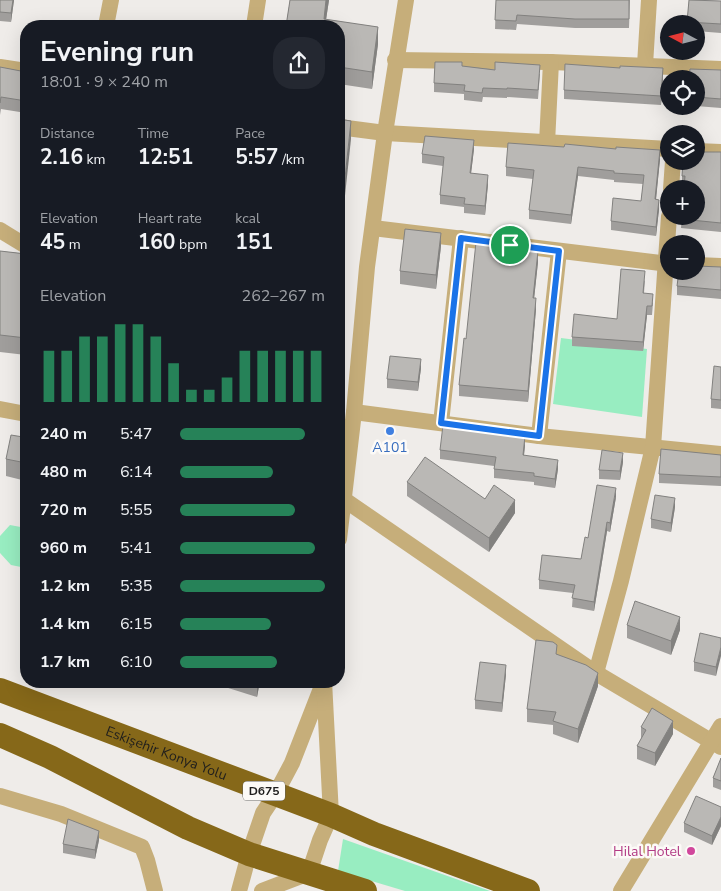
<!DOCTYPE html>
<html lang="en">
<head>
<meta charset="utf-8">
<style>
  body { margin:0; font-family:"Nunito Sans",sans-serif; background:#242831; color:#f1f3f6; height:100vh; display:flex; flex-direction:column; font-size:19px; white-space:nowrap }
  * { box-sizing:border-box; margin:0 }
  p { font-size:16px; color:#9ea1a6 }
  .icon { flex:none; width:28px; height:28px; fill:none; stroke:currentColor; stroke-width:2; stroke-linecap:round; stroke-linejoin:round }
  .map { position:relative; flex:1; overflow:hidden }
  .panel { position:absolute; left:20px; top:20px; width:325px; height:668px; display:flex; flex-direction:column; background:#171b24; border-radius:20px; box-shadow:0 5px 20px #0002 }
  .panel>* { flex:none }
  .needle { width:32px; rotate:277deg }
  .controls { position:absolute; left:660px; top:15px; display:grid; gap:10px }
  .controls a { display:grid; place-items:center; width:45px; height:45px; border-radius:50%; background:#171b24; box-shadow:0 5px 20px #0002; font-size:25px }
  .pin { position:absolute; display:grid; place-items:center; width:42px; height:42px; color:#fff; margin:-21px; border:2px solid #fff; border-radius:50%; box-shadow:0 1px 5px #0007 }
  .round { display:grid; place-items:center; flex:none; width:52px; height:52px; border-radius:20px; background:#242831 }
  .headline { display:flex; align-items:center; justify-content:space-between; height:85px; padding:0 20px }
  h1 { font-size:28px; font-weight:700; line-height:38px }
  .metrics { display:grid; grid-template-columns:repeat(3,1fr); gap:8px; height:85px; padding:5px 20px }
  .metrics div { display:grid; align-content:center }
  .metrics b { font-size:21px; font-weight:700 }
  .metrics small { font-size:14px; font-weight:400 }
  .metrics p { font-size:14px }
  .chart { height:140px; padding:10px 20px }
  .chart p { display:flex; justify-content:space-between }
  .chart svg { width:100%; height:90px; margin-top:5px; stroke:#268258; stroke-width:6 }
  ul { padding:0 20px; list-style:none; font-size:16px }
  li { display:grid; grid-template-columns:80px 60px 1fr; align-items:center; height:38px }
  li i { height:12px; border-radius:6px; background:#268258 }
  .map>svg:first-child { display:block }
  .green { fill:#98edc1 }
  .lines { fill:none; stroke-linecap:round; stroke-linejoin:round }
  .minor { stroke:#c6ae7a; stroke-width:16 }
  .highway { stroke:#866819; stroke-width:24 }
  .wall { fill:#a09e9c }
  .shaded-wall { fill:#82817f }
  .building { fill:#bab8b5; stroke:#82817f }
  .route-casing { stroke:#fff; stroke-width:10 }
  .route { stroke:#1a73e8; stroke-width:6 }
  .shop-dot { fill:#3f7fe0; stroke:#fcfaf7; stroke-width:2 }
  .hotel-dot { fill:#d1479c; stroke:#fcfaf7; stroke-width:2 }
  .labels { text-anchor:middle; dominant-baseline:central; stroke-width:5; stroke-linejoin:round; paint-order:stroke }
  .shield { fill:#fcfaf7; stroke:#61605e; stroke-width:1 }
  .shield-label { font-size:12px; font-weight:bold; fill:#1f1e1d }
  .shop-label { font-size:14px; fill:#366cbe; stroke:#fcfaf7 }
  .street-label { font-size:14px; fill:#1f1e1d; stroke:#fcfaf7 }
  .hotel-label { font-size:14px; fill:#b23c85; stroke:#fcfaf7; text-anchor:end }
</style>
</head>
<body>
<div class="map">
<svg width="721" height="891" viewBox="0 0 721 891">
  <rect width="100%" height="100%" fill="#efece9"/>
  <g class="green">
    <path d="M561,338L647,349L642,417L553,404Z"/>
    <path d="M10,525L26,528V568L11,565L0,553V536Z"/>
    <path d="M343,839L490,891H405L338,871Z"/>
  </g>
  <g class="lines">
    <g class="minor">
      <path d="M106,26L111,0"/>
      <path d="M254,26L258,0"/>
      <path d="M395,60L551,62L721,69"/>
      <path d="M645,65L649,0"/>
      <path d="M0,67L26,71"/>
      <path d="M339,127L385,133L669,149"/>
      <path d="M547,143L551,62"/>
      <path d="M696,151L721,152"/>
      <path d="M671,189L673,161"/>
      <path d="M373,228L669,264"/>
      <path d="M0,230L26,246"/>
      <path d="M696,265L721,266"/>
      <path d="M0,409L26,414"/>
      <path d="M354,412L539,436L721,454"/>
      <path d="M441,423L461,238"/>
      <path d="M539,436L559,251"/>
      <path d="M339,496L596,673L721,747"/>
      <path d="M339,539L354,412L367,267L385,133L406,0"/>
      <path d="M596,673L621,581L653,447L669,216"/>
      <path d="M0,796L61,814L142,847L147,860L155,891"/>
      <path d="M239,891L249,854L263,813L275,795L292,763L322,686"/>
      <path d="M262,891L309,873L320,840L331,815L324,681"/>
      <path d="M621,891L721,726"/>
    </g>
    <g class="highway">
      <path id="s1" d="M0,690L331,815L374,834L528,891"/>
      <path d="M0,735L50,757L188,828L249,854L365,891"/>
    </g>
  </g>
  <g class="wall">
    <path d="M0,0H14L11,22L0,21Z"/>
    <path d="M290,0H329L326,20L378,27V44L372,89L339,84V26H286Z"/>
    <path d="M496,0H630L629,28H575L517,24L516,30L495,29Z"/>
    <path d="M689,0L721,1V33L696,31V24H687Z"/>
    <path d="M462,66L540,74L538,99L507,97V98L483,97L482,102L464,100V94L434,92V83Z"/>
    <path d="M0,67L26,72V113L1,109L0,115Z"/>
    <path d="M620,68L663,77L661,105L564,99V90Z"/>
    <path d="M721,70V108L696,106V79Z"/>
    <path d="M474,149L471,173L488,184L485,215L464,213V207L440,204V195L443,166L422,163V154Z"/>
    <path d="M721,152V232L681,228L684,185H682V176Z"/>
    <path d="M660,159L656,200L659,209L656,236L611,230V221L641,201L643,184L614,182V180L578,176L571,224L529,219V210L533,179L506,176V167Z"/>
    <path d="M441,246L436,289L400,284V271Z"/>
    <path d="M499,247L538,262L534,298L536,309L528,402L459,396V385L466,339Z"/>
    <path d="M0,251L26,254V355L0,352Z"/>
    <path d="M721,267V299L677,295V286Z"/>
    <path d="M645,280L644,293L653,303L652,315H647L643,351L572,346V337L617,319Z"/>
    <path d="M721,367V409L711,408V399Z"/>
    <path d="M421,368L418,391L387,388V379Z"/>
    <path d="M26,430V481L6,476V459L23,437Z"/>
    <path d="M525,445L524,455L558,469L555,488L534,485V482L494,478V466L440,459V450Z"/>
    <path d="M720,455H721V486L659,483V474Z"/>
    <path d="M623,462L620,480L599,479V470Z"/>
    <path d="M407,482L485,499L515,513L489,552L407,496Z"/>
    <path d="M616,497L610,532L607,531L594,611L572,607L573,593L539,589V580L581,559L588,538Z"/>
    <path d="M675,507L671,532L651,528V519Z"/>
    <path d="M627,625L680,630L671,655L627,638Z"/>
    <path d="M721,638L716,676L694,671V662Z"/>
    <path d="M557,655L598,686L578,743L553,734V725L527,722V709Z"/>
    <path d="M506,674L502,712L475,709V700Z"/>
    <path d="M206,681H260L257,697Z"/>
    <path d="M641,727L673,734L655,766L637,759V746L641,739Z"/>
    <path d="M721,758V790L713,787V778Z"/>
    <path d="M721,807V826L712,845L684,832V823Z"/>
    <path d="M99,840L95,859L63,853V844Z"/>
  </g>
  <g class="shaded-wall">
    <path d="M13,0H14L11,22V13Z"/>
    <path d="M326,0H329L325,26L324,19Z"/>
    <path d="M378,27V44L372,89V72Z"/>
    <path d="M663,68V77L661,105V96Z"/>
    <path d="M351,121V139L339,252V235Z"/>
    <path d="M474,140V149L470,182V173Z"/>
    <path d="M660,150V159L655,208V199Z"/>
    <path d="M578,167V176L571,224V215Z"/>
    <path d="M488,175V184L485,215V206Z"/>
    <path d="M659,200V209L656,236V227Z"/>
    <path d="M441,233V246L436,289V275Z"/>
    <path d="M538,251V262L533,309V298Z"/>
    <path d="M536,298V309L528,402V391Z"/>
    <path d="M647,306V315L643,351V342Z"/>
    <path d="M421,359V368L418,391V382Z"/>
    <path d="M525,436V445L523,464V455Z"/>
    <path d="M623,453V462L620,480V471Z"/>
    <path d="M558,460V469L555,488V479Z"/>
    <path d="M616,488V497L610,532V523Z"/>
    <path d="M675,498V507L671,532V523Z"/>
    <path d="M515,500V513L489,552V538Z"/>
    <path d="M607,522V531L594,611V602Z"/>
    <path d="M680,617V630L671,655V641Z"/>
    <path d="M721,647V656L716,676V667Z"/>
    <path d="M506,665V674L502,712V703Z"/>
    <path d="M598,673V686L578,743V729Z"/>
    <path d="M257,681H260L257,697Z"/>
    <path d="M673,721V734L655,766V753Z"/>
    <path d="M721,817V826L712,845V836Z"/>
    <path d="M99,831V840L95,859V850Z"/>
  </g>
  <g class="building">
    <path d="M0,0H13L11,13L0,12Z"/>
    <path d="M290,0H326L324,19L378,27L372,72L339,67V26H286Z"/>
    <path d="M496,0H629V19H575L517,15L516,21L495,20Z"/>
    <path d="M689,0L721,1V24L687,22Z"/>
    <path d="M435,62H462V66L495,70V62L540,65L538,90L507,88V89L483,88L482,93L464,91L465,85L434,83Z"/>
    <path d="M565,64L620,68V66L663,68L661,96L564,90Z"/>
    <path d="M0,67L26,72V101L1,97L0,103Z"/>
    <path d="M690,69L721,70V99L696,97V79H689Z"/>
    <path d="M339,119L351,121L339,235Z"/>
    <path d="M425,136L474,140L470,173L488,175L485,206L464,204L465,198L440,195L444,157L422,154Z"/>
    <path d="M508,143L564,147L565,144L616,149V147L660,150L655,199L659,200L656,227L611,221L613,198L641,201L644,175L614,173V171L578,167L571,215L529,210L534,170L506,167Z"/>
    <path d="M696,152H721V223L681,219L682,216H696V189H684L685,176H682L683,161H696Z"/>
    <path d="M405,229L441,233L436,275L400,271Z"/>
    <path d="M476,242L499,245V247L538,251L533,298H536L528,391L459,385L464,338L466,339Z"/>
    <path d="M0,251L26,254V338L0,335Z"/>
    <path d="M696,266L721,267V290L677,286L679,271H696Z"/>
    <path d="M621,269L645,271L643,293L653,294L652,306H647L643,342L572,337L574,314L617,319Z"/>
    <path d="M390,356L421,359L418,382L387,379Z"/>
    <path d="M714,366L721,367V400L711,399Z"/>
    <path d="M443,425L525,436L523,455L558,460L555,479L534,476V473L494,469L496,457L440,450Z"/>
    <path d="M24,430H26V463L6,459L11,435L23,437Z"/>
    <path d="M661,449L721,455V477L659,474Z"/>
    <path d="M602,450L623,453L620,471L599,470Z"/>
    <path d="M425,457L485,499L494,485L515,500L489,538L407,482Z"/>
    <path d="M597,485L616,488L610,523L607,522L594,602L572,598L575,585L539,580L542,555L581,559L585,537L588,538Z"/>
    <path d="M655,495L675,498L671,523L651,519Z"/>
    <path d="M635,601L680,617L671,641L627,625Z"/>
    <path d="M700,633L721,638V647L716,667L694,662Z"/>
    <path d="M536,640L553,642L557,645L556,654L586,665L598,673L578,729L553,721L556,712L527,709Z"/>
    <path d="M480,662L506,665L502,703L475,700Z"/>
    <path d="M652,708L673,721L655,753L637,746L646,730L641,727Z"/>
    <path d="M721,758V781L713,778Z"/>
    <path d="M696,796L721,807V817L712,836L684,823Z"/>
    <path d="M68,819L99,831L95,850L63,844Z"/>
  </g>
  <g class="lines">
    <g class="route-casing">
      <path id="route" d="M461,238L559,251L539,436L441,423Z"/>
    </g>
    <use href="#route" class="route"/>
  </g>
  <circle class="shop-dot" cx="390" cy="431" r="5"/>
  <circle class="hotel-dot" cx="691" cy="851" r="5"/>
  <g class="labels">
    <rect class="shield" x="243" y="781.5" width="42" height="19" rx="4"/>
    <g class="shield-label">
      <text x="264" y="791">D675</text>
    </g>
    <g class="shop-label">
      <text x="390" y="447">A101</text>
    </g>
    <g class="street-label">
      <text stroke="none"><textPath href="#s1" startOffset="178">Eskişehir Konya Yolu</textPath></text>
    </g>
    <g class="hotel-label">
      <text x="681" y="851">Hilal Hotel</text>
    </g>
  </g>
</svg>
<div class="controls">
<a><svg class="needle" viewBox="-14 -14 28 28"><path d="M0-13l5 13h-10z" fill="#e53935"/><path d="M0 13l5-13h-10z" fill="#9ea1a6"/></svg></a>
<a><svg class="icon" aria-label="locate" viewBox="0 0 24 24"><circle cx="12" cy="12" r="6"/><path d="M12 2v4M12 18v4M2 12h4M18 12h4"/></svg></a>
<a><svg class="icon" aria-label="layers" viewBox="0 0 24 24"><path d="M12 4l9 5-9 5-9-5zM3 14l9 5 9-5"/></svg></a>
<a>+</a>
<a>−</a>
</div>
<div class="pin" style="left:510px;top:245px;background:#1e9e55"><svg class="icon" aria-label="arrive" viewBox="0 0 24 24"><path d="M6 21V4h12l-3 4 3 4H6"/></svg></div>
<section class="panel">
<div class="headline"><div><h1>Evening run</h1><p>18:01 · 9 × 240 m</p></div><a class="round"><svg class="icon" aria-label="share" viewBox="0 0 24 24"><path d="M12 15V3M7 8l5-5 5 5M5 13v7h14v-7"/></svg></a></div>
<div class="metrics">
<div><p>Distance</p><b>2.16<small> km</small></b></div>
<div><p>Time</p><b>12:51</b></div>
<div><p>Pace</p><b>5:57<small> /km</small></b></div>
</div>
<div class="metrics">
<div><p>Elevation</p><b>45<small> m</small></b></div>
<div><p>Heart rate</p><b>160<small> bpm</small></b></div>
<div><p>kcal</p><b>151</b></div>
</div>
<div class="chart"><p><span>Elevation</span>262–267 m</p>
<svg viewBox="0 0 160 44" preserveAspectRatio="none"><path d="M5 44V19M15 44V19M25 44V12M35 44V12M45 44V6M55 44V6M65 44V12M75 44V25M85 44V38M95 44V38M105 44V32M115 44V19M125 44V19M135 44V19M145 44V19M155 44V19"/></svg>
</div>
<ul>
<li><b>240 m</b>5:47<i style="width:86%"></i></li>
<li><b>480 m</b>6:14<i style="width:64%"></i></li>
<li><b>720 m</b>5:55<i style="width:79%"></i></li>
<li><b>960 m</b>5:41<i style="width:93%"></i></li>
<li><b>1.2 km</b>5:35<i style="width:100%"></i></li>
<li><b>1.4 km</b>6:15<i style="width:63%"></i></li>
<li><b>1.7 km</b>6:10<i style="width:67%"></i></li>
</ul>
</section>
</div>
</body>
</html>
